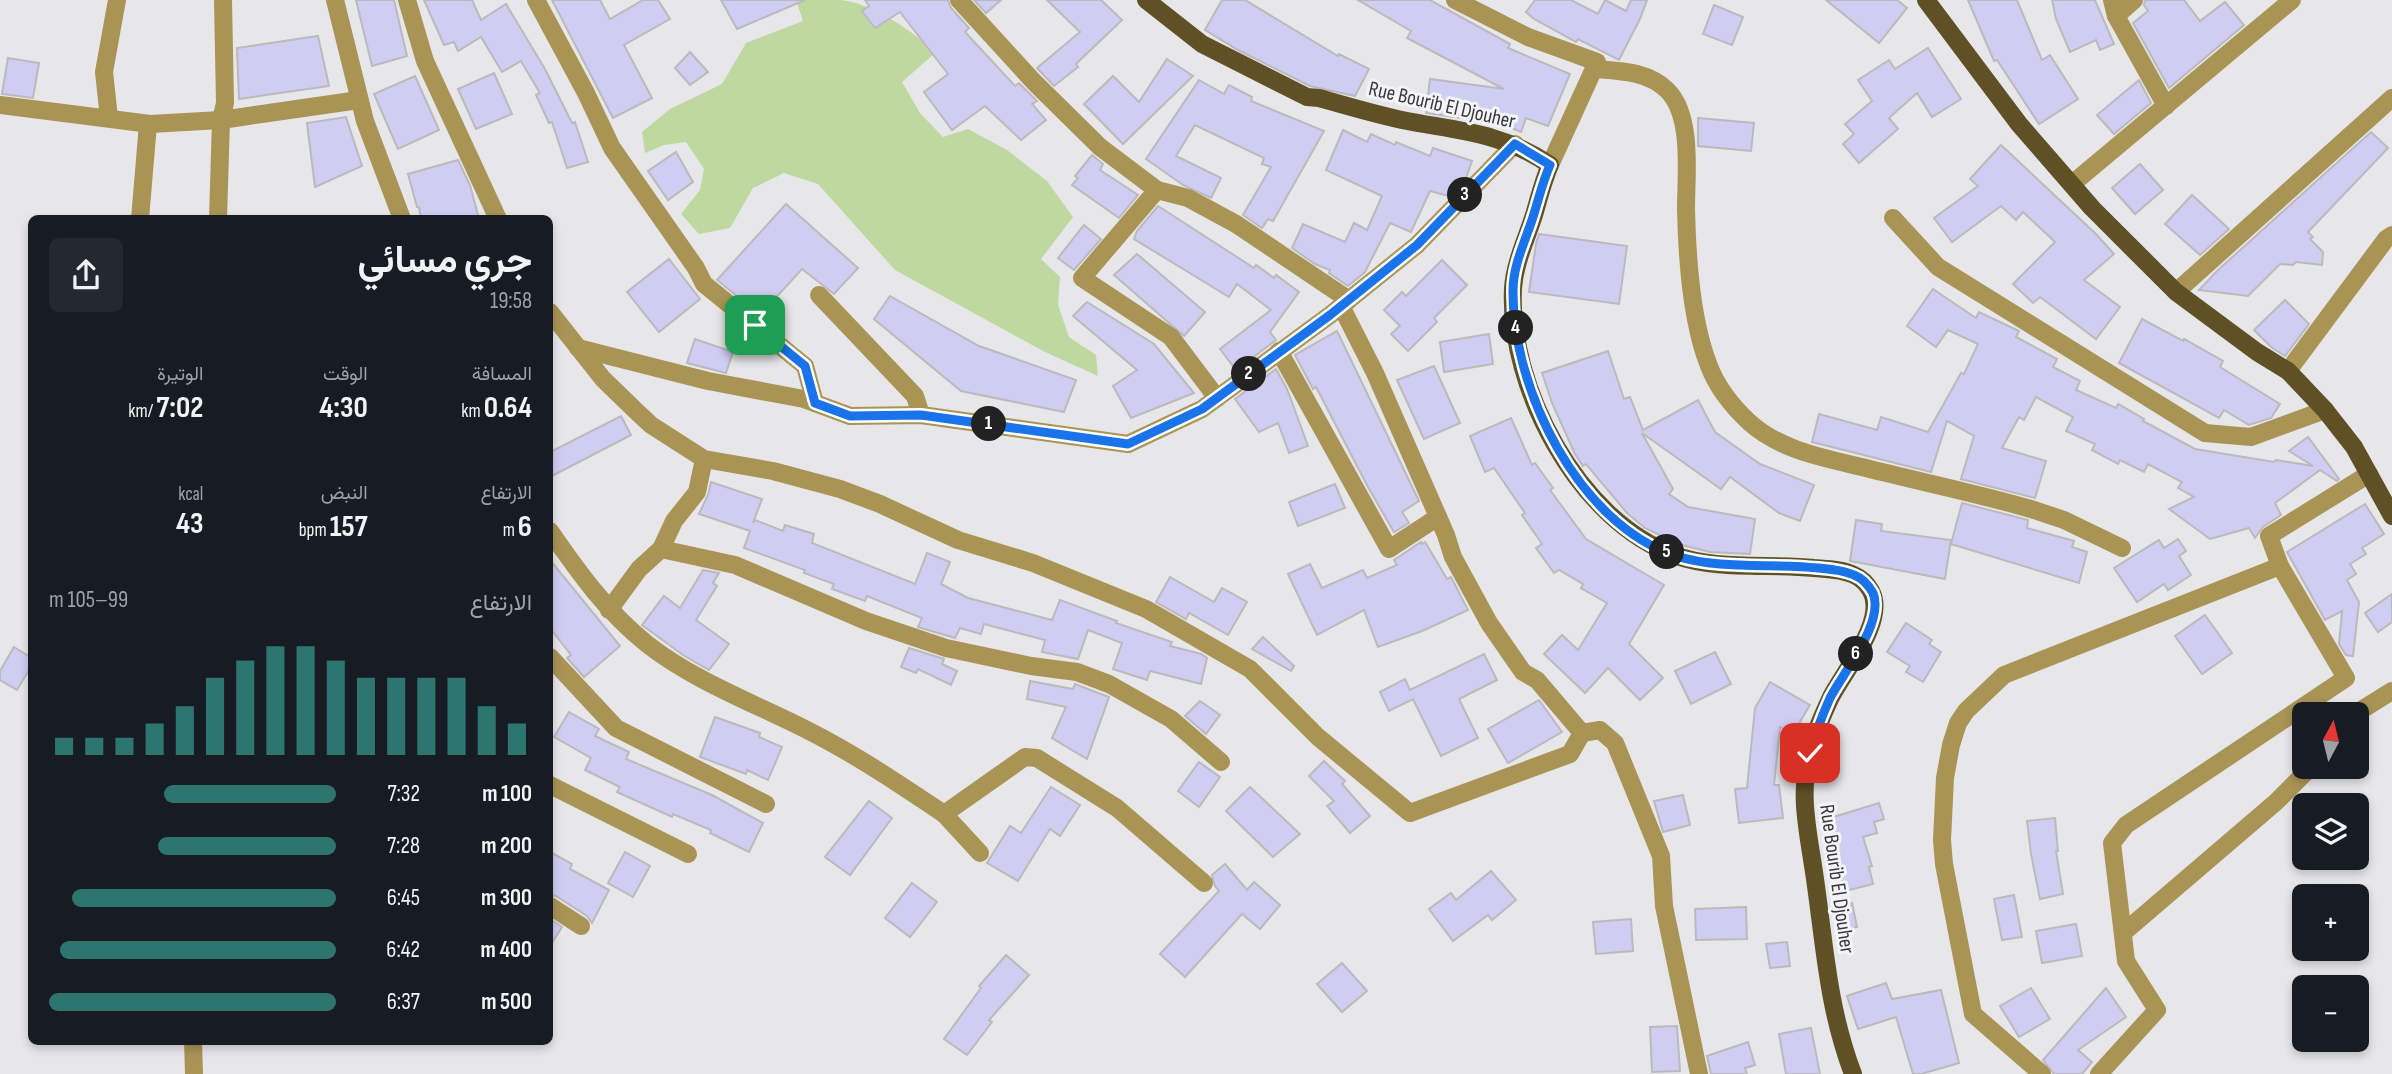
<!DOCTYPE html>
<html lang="ar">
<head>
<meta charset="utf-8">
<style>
  body { margin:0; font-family:"Sofia Sans Condensed",Vazirmatn,sans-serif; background:#242831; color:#f1f3f6; direction:rtl; height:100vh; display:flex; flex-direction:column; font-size:26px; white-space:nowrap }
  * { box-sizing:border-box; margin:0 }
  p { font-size:23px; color:#9ea1a6 }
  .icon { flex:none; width:38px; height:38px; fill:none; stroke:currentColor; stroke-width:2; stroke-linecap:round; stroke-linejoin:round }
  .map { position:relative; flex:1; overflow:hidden; direction:ltr }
  .panel { position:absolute; left:28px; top:215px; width:525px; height:830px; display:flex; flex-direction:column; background:#171b24; border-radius:10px; box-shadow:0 4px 10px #0003; direction:rtl }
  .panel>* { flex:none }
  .needle { width:46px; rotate:7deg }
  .tools { position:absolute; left:2292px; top:702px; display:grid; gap:14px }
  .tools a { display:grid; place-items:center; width:77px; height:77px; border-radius:10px; background:#171b24; box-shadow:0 4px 10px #0003; font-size:35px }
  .pin { position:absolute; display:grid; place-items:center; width:60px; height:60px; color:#fff; margin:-30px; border-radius:14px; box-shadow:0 4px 10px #0006 }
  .km { position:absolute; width:35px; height:35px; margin:-18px; border-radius:50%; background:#222; color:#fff; font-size:19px; line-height:35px; text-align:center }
  .round { display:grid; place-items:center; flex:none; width:74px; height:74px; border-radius:10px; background:#242831 }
  .overview { display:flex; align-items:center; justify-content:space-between; height:119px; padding:0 21px }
  h1 { font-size:38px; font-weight:700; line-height:52px }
  .figures { display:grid; grid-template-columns:repeat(3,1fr); gap:10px; height:119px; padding:7px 21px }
  .figures div { display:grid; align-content:center }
  .figures b { font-size:30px; font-weight:700 }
  .figures small { font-size:19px; font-weight:400 }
  .figures p { font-size:19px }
  .chart { height:196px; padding:14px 21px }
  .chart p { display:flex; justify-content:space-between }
  .chart svg { width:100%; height:126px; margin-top:7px; stroke:#2d756e; stroke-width:6 }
  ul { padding:0 21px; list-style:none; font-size:23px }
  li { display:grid; grid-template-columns:112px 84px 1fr; align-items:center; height:52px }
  li i { height:18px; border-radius:9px; background:#2d756e }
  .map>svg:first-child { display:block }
  .green { fill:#bed8a0 }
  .building { fill:#d1ccf2; stroke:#bababd; stroke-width:2 }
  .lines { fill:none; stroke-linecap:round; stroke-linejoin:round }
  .minor { stroke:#a99355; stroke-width:18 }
  .major { stroke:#5f5025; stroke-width:18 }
  .route-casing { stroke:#fff; stroke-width:14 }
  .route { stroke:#1a73e8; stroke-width:9 }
  .labels { text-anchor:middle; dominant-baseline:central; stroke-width:6; stroke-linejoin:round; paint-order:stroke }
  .street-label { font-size:21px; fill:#383839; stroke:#f4f5f8 }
</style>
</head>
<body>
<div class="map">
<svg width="2392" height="1074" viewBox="0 0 2392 1074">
  <rect width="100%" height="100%" fill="#e7e7ea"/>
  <path class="green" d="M796,0C811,0 826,0 840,0C869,2 916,32 935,53L902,82L920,113L943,137L968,129L1007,150L1047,181L1073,217L1041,259L1060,277L1058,305L1069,337L1096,355L1098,376L1045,352L895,270L818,184L784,173L753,188L730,228L699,234L681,214L700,190L704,169L686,142L664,145L645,153L642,132L670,109L722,84L746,43L803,21Z"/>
  <g class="building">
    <path d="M356,0H394L407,56L372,66Z"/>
    <path d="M424,0H472L481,20L506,4L545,69L572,123L575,122L588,162L567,168L552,122L549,123L536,95L540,93L521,61L502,72L481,37L458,51L454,42L444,45Z"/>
    <path d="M552,0H600L610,19L643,0H658L670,19L624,45L652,98L613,118Z"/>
    <path d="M721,0H805L737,29Z"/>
    <path d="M865,0H948L951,8L969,28L965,32L1015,86L1019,83L1037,101L1032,104L1046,120L1021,140L985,106L952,130L924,92L948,74L900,12L875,28L862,11L869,6Z"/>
    <path d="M974,0H1001L986,13Z"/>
    <path d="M1047,0H1101L1122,20L1076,64L1078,67L1054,86L1037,68L1080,32Z"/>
    <path d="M1222,0H1245L1338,56L1339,54L1369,69L1355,96L1310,86L1238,50L1205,30Z"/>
    <path d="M1358,0H1430L1510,44L1508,48L1570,74L1548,126L1526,118L1521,132L1502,124L1426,113L1430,79L1504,89L1407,38L1411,31Z"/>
    <path d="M1535,0H1571L1598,14L1605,0L1626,11L1631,0H1647L1640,19L1619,60L1578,39L1576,42L1534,19L1526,12Z"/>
    <path d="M1826,0H1897L1907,8L1879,43Z"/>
    <path d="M1968,0H2017L2042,60L2050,55L2078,99L2039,124L1997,60L1994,61Z"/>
    <path d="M2052,0H2095L2114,44L2100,50L2096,40L2070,52L2056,19Z"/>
    <path d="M2145,0H2184L2200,21L2225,2L2244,25L2169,88L2133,23L2148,11L2144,5Z"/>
    <path d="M1714,5L1743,17L1732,45L1703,34Z"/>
    <path d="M318,36L329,86L239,99L237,48Z"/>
    <path d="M1928,48L1961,99L1932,117L1917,93L1889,118L1898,129L1859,163L1843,144L1854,134L1845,124L1872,101L1858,80L1889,60L1895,69Z"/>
    <path d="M690,52L708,72L690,85L675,68Z"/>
    <path d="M8,58L39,63L33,98L2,94Z"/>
    <path d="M1167,59L1193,76L1123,144L1084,104L1113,76L1139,102Z"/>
    <path d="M494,73L512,114L476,129L458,89Z"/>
    <path d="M415,76L439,130L398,149L374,94Z"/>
    <path d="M1199,80L1224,94L1229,85L1252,97L1251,101L1324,131L1273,221L1268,219L1262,228L1243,215L1271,167L1262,164L1264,158L1195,125L1176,156L1221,178L1211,198L1183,185L1146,159Z"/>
    <path d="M2139,80L2151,103L2114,134L2097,115Z"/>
    <path d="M346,117L362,166L315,187L307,123Z"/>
    <path d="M1698,118L1754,123L1751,151L1698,146Z"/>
    <path d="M1343,130L1367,142L1371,134L1395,145L1396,142L1430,156L1433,148L1472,161L1466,178L1448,196L1430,191L1411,232L1390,223L1365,272L1348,286L1329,273L1330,270L1315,264L1292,248L1303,224L1345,242L1354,223L1367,230L1382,196L1326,170Z"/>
    <path d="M2371,132L2388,148L2308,232L2313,237L2310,239L2323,252L2322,265L2296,262L2293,265L2280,264L2248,296L2199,290L2217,271Z"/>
    <path d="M2001,145L2096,234L2114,254L2084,280L2120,307L2096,339L2040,297L2033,303L2013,284L2055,242L2023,212L2016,220L2001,206L1952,242L1934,218L1978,186L1970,179Z"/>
    <path d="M676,152L693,182L668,200L648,171Z"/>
    <path d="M1092,155L1103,164L1100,170L1138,195L1119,218L1072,185L1078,178L1075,176Z"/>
    <path d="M458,160L470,185L479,219H421L419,207H417L408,174Z"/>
    <path d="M2140,164L2163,190L2135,214L2112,188Z"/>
    <path d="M2192,195L2229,229L2200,255L2165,224Z"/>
    <path d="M786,204L858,268L834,294L802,269L760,315L717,280Z"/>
    <path d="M1158,206L1254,268L1256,265L1274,278L1276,275L1299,292L1270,332L1276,340L1236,370L1220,349L1271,310L1237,284L1229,297L1134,239L1137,231Z"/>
    <path d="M1084,225L1101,239L1074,270L1058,258Z"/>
    <path d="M1539,234L1627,246L1619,304L1529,292L1536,244Z"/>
    <path d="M1137,254L1205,312L1184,336L1114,275Z"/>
    <path d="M669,259L700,299L659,332L627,292Z"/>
    <path d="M1442,260L1467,285L1434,318L1437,322L1408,351L1391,334L1400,326L1384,310L1402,292L1406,296Z"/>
    <path d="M1933,289L1976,318L1979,312L2019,331L2016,337L2057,359L2053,367L2080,381L2076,390L2116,408L2118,404L2144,419L2143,421L2195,449L2274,462L2276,460L2313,466L2289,451L2308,437L2339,479L2337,481L2320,470L2275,503L2281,515L2263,527L2255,538L2249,528L2210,539L2169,509L2194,497L2178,488L2182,482L2148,464L2144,472L2120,460L2118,464L2092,450L2095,444L2066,431L2073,417L2036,397L2024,420L2019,417L2002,448L2046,461L2035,498L1961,479L1974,436L1947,421L1931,472L1812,442L1819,414L1877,430L1881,417L1928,432L1961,373L1964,374L1978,344L1948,330L1936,347L1907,326Z"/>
    <path d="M890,296L979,346L1076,380L1064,412L961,391L874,319Z"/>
    <path d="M2285,300L2309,324L2285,356L2271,347L2254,330Z"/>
    <path d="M1087,302L1154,344L1194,393L1131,418L1113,386L1137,370L1073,316Z"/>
    <path d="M2142,319L2183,341L2184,339L2223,361L2220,367L2280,404L2271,418L2249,425L2224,410L2219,418L2119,363Z"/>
    <path d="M1337,331L1419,501L1402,512L1409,523L1394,532L1368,487L1316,387L1313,389L1295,355Z"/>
    <path d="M1489,334L1493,364L1444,372L1440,342Z"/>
    <path d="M695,339L733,352L726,373L687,363Z"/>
    <path d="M1608,351L1624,399L1630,397L1643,430L1698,400L1715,432L1760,464L1814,485L1800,521L1779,513L1730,477L1721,489L1642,433L1673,489L1669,494L1688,507L1755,519L1750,554L1710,552L1678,544L1645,528L1627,513L1586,464L1583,466L1575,454L1552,403L1542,373Z"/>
    <path d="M1434,366L1460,423L1424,439L1397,380Z"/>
    <path d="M1276,369L1287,389L1308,446L1289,453L1278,423L1259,432L1235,399Z"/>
    <path d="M621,416L631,435L550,477V452Z"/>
    <path d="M1511,418L1532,465L1535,463L1553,488L1550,490L1586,539L1664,585L1629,644L1663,678L1640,700L1608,668L1585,693L1544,654L1562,635L1578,650L1607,603L1581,588L1583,584L1559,570L1554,573L1536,548L1542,544L1522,515L1525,513L1494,468L1485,472L1470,436Z"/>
    <path d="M711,482L762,499L753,523L755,520L783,531L785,525L814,534L812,543L915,584L927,553L950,562L941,584L968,598L1052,620L1060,600L1117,621L1116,623L1172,642L1170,646L1201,654L1207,658L1201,684L1150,671L1147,680L1113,669L1122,643L1088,630L1078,659L1042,652L1045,640L984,624L981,634L960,628L955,638L918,627L922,618L867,596L865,601L832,589L834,584L804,573L805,570L744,548L750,531L699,514L708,495Z"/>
    <path d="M1335,484L1345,508L1298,526L1289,502Z"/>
    <path d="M1962,503L2028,520L2027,528L2074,541L2072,547L2087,552L2079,583L1951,544Z"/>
    <path d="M2365,504L2384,534L2362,548L2366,554L2350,564L2356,574L2347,580L2359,602L2353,656L2346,655L2339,644L2342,611L2325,620L2287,552Z"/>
    <path d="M1856,520L1882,524L1881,531L1951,540L1945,579L1850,561Z"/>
    <path d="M2178,539L2186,551L2179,556L2191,575L2168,590L2164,584L2137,602L2114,568L2159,540L2164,548Z"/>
    <path d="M1421,542L1422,544L1425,542L1447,579L1451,577L1468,610L1422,631L1378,647L1364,610L1317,635L1288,574L1310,564L1322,588L1363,570L1367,578L1397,565L1394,560Z"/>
    <path d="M550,560L620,646L584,677L567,658L571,655L550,628Z"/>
    <path d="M703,570L719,573L713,583L717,586L696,620L729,644L709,670L683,655L642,625L664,596L680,608Z"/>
    <path d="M1170,577L1214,602L1222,588L1247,602L1228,635L1189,613L1186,619L1156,602Z"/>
    <path d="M2392,594V622L2378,632L2365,613Z"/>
    <path d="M2205,615L2232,653L2202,674L2175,636Z"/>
    <path d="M1906,623L1932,640L1929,644L1941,652L1923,682L1906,672L1910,666L1887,652Z"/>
    <path d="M1263,637L1294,666L1291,671L1252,649Z"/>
    <path d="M14,647L32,658V665L17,690L0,680V671Z"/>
    <path d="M909,648L944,659L942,664L957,671L951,685L918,669L916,673L901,667Z"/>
    <path d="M1715,652L1731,684L1691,704L1675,671Z"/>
    <path d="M1484,654L1497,680L1459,699L1478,738L1441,756L1413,699L1389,711L1380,692L1405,679L1410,690Z"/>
    <path d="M1030,681L1073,689L1075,684L1109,697L1087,759L1052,738L1066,707L1027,699Z"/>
    <path d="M1770,682L1810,705L1792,735L1780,727L1774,785H1779L1783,818L1739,823L1735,789L1747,788L1755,708Z"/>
    <path d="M1539,700L1562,732L1508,763L1488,729Z"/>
    <path d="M1200,701L1220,715L1206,734L1185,716Z"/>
    <path d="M569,712L599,729L595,736L629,752L626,759L712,795L763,823L749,852L710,833L711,830L673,814L672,817L617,792L620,787L585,770L591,758L554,737Z"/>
    <path d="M715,717L760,733L759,737L782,747L768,780L747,770L746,774L700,757Z"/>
    <path d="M1324,761L1345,781L1342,784L1370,816L1350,833L1327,806L1334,801L1309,776Z"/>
    <path d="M1199,762L1220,777L1199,807L1178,791Z"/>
    <path d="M1051,787L1080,805L1060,836L1050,829L1018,881L987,863L1010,826L1021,833Z"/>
    <path d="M1250,787L1300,834L1273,857L1226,811Z"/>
    <path d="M1683,795L1690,825L1663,832L1654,801Z"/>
    <path d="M869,801L892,818L850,875L825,857Z"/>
    <path d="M1879,803L1884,819L1874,822L1877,833L1863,837L1872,866L1869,867L1873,884L1845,891L1832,848L1836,847L1827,819Z"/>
    <path d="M2055,818L2058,851H2056L2063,894L2040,899L2031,854L2027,821Z"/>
    <path d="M550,852L572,864L570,869L609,890L592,923L587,916L556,896L550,895Z"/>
    <path d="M625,852L650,866L633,897L608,883Z"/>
    <path d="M1225,864L1247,890L1254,882L1280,905L1260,929L1242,914L1185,977L1160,954L1219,891L1215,886L1212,875Z"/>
    <path d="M1491,871L1516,900L1492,920L1488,915L1453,941L1429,909L1451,893L1456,900Z"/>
    <path d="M912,883L937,902L910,937L885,918Z"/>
    <path d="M2014,895L2022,937L2002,940L1994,899Z"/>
    <path d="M1852,903L1857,927L1843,930L1838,906Z"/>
    <path d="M1746,907L1747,939L1696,940L1695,909Z"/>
    <path d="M550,919L562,927L550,946Z"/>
    <path d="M1631,919L1633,951L1596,954L1593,922Z"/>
    <path d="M2076,924L2082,956L2042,963L2036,931Z"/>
    <path d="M1787,942L1790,966L1770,968L1766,944Z"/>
    <path d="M1006,955L1029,975L989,1020L992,1022L967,1055L944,1039L981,988L979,986Z"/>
    <path d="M1342,963L1367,991L1342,1012L1317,984Z"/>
    <path d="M1886,983L1892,999L1941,990L1959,1063L1921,1074H1913L1896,1017L1858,1029L1847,996Z"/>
    <path d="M2031,988L2050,1019L2019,1037L2000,1006Z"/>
    <path d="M2106,988L2126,1017L2078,1050L2092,1062L2082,1074H2054L2043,1060Z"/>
    <path d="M1677,1026L1680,1071L1652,1072L1650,1027Z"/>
    <path d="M1811,1028L1820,1074H1786L1779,1034Z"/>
    <path d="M1748,1042L1755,1065L1745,1068L1747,1074H1711L1707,1056Z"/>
  </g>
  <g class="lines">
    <g class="minor">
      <path d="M335,0L365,121L402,219"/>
      <path d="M407,0L425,61L498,219"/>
      <path d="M536,0L586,93L612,148L696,268L704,284L805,366L815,403"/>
      <path d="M959,0L1034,82L1100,147L1157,190L1188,198L1236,224L1349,300"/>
      <path d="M1455,0L1528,37L1597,62L1550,165"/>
      <path d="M2112,0L2116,16L2166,106"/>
      <path d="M2116,16L2134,0"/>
      <path d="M1594,69C1620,71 1648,71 1668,91C1693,117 1686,175 1686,209C1687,257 1691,321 1709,366C1717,387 1733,407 1749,422C1781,451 1825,458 1866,468C1921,482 1976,493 2031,509L2064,520L2122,548"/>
      <path d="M0,105L150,124L221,120L359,100"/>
      <path d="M109,118L104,72L117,0"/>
      <path d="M2072,184L2292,0"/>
      <path d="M1157,190L1082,278L1171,337L1217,398"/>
      <path d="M1893,218L1938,267L2205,433L2251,437L2325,410"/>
      <path d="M140,219L148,124"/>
      <path d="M218,219L221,120L225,103L223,0"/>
      <path d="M2176,292L2392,98"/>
      <path d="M819,295L915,396L921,415"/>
      <path d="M1341,306L1375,373L1446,535L1453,557L1489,623L1523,672L1537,680L1582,733"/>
      <path d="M550,312L603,379L635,410L651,425L704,459L773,471L840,489L880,504L958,540L1033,563L1146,609L1250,669L1318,737L1410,813L1570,754L1582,733"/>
      <path d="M578,348L708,381L804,399L850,416L921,415L1128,444L1202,409L1330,315L1417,245L1515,144"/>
      <path d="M1279,351L1389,549L1438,517"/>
      <path d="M2288,371L2386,239L2392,235"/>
      <path d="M550,531C579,573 607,612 647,644C694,681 754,703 807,730C855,754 899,784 944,814"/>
      <path d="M661,549L735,565L866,621L946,648L1031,666L1077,672L1109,684L1171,719L1221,762"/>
      <path d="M609,610L639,569L661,549L674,521L697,492L704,459"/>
      <path d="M550,657L616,728L766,804"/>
      <path d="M2355,714L2392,691"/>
      <path d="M1582,733L1600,730L1615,743L1661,856L1664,906L1699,1074"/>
      <path d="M550,785L688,854"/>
      <path d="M980,853L944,814L1025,757L1037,758L1117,808L1204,883"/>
      <path d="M550,906L581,926"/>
      <path d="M2123,933L2276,802L2312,766"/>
      <path d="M193,1041L194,1074"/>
      <path d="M2042,1074L1973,1014L1944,864L1942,840L1945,778L1951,745L1958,723L1966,711L2004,675L2280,566L2269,536L2369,474"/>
      <path d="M2099,1074L2157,1010L2126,961L2112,843L2126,825L2346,678L2280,566"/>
    </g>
    <g class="major">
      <path d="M1146,0L1202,44L1307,97L1319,98C1347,106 1374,114 1402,120C1457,131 1502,132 1550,165C1543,181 1539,198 1534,215C1526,240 1515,262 1513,288C1508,387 1578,520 1674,555C1718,571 1768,563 1814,568C1827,569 1842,569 1854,575C1861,578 1867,584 1871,591C1887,620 1845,670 1831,697C1823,714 1815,732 1810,751C1798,796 1809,835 1815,879C1825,948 1828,1008 1853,1074"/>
      <path d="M1926,0L2019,124L2092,208L2176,292L2257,352L2288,371L2325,410L2354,447L2392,516"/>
    </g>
  </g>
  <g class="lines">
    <g class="route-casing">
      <path id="route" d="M755,325L805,366L815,403L850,416L921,415L1128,444L1202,409L1330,315L1417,245L1515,144L1550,165C1542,183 1538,202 1532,220C1524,244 1513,266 1513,291C1512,388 1578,524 1676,556C1721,570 1772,563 1818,568C1830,569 1843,570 1854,575C1862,578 1869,586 1873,593C1885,622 1843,673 1830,698C1822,716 1815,734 1810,753"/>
    </g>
    <use href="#route" class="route"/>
  </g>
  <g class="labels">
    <g class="street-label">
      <text transform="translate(1442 105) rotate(13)">Rue Bourib El Djouher</text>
      <text transform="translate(1837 879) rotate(82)">Rue Bourib El Djouher</text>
    </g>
  </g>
</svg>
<div class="tools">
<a><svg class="needle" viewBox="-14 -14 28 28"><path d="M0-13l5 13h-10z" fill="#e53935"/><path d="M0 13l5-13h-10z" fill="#9ea1a6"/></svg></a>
<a><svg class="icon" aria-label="layers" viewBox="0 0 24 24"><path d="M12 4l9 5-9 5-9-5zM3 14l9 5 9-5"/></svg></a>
<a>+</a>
<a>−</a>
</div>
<div class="pin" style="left:755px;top:325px;background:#1e9e55"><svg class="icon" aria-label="arrive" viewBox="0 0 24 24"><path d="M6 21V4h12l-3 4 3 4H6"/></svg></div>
<div class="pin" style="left:1810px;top:753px;background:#d93025"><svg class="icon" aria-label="check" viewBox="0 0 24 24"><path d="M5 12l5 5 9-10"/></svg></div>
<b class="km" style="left:989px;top:424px">1</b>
<b class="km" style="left:1249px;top:374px">2</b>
<b class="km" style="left:1465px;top:195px">3</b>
<b class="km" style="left:1516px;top:328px">4</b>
<b class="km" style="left:1667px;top:552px">5</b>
<b class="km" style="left:1856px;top:654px">6</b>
<section class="panel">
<div class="overview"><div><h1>جري مسائي</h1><p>19:58</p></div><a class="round"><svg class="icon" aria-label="share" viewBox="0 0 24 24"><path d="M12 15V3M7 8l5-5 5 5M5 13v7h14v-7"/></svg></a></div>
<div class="figures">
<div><p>المسافة</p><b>0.64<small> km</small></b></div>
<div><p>الوقت</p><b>4:30</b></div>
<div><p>الوتيرة</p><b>7:02<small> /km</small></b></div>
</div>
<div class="figures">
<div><p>الارتفاع</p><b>6<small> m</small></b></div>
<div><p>النبض</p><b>157<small> bpm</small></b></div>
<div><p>kcal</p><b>43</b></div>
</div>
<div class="chart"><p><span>الارتفاع</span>99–105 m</p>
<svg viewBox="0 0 160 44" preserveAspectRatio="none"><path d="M5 44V38M15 44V38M25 44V38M35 44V33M45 44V27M55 44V17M65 44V11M75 44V6M85 44V6M95 44V11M105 44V17M115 44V17M125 44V17M135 44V17M145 44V27M155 44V33"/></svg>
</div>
<ul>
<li><b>100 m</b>7:32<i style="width:60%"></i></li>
<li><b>200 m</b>7:28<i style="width:62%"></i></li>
<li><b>300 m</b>6:45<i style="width:92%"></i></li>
<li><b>400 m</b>6:42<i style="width:96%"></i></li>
<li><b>500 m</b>6:37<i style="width:100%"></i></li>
</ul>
</section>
</div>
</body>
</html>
